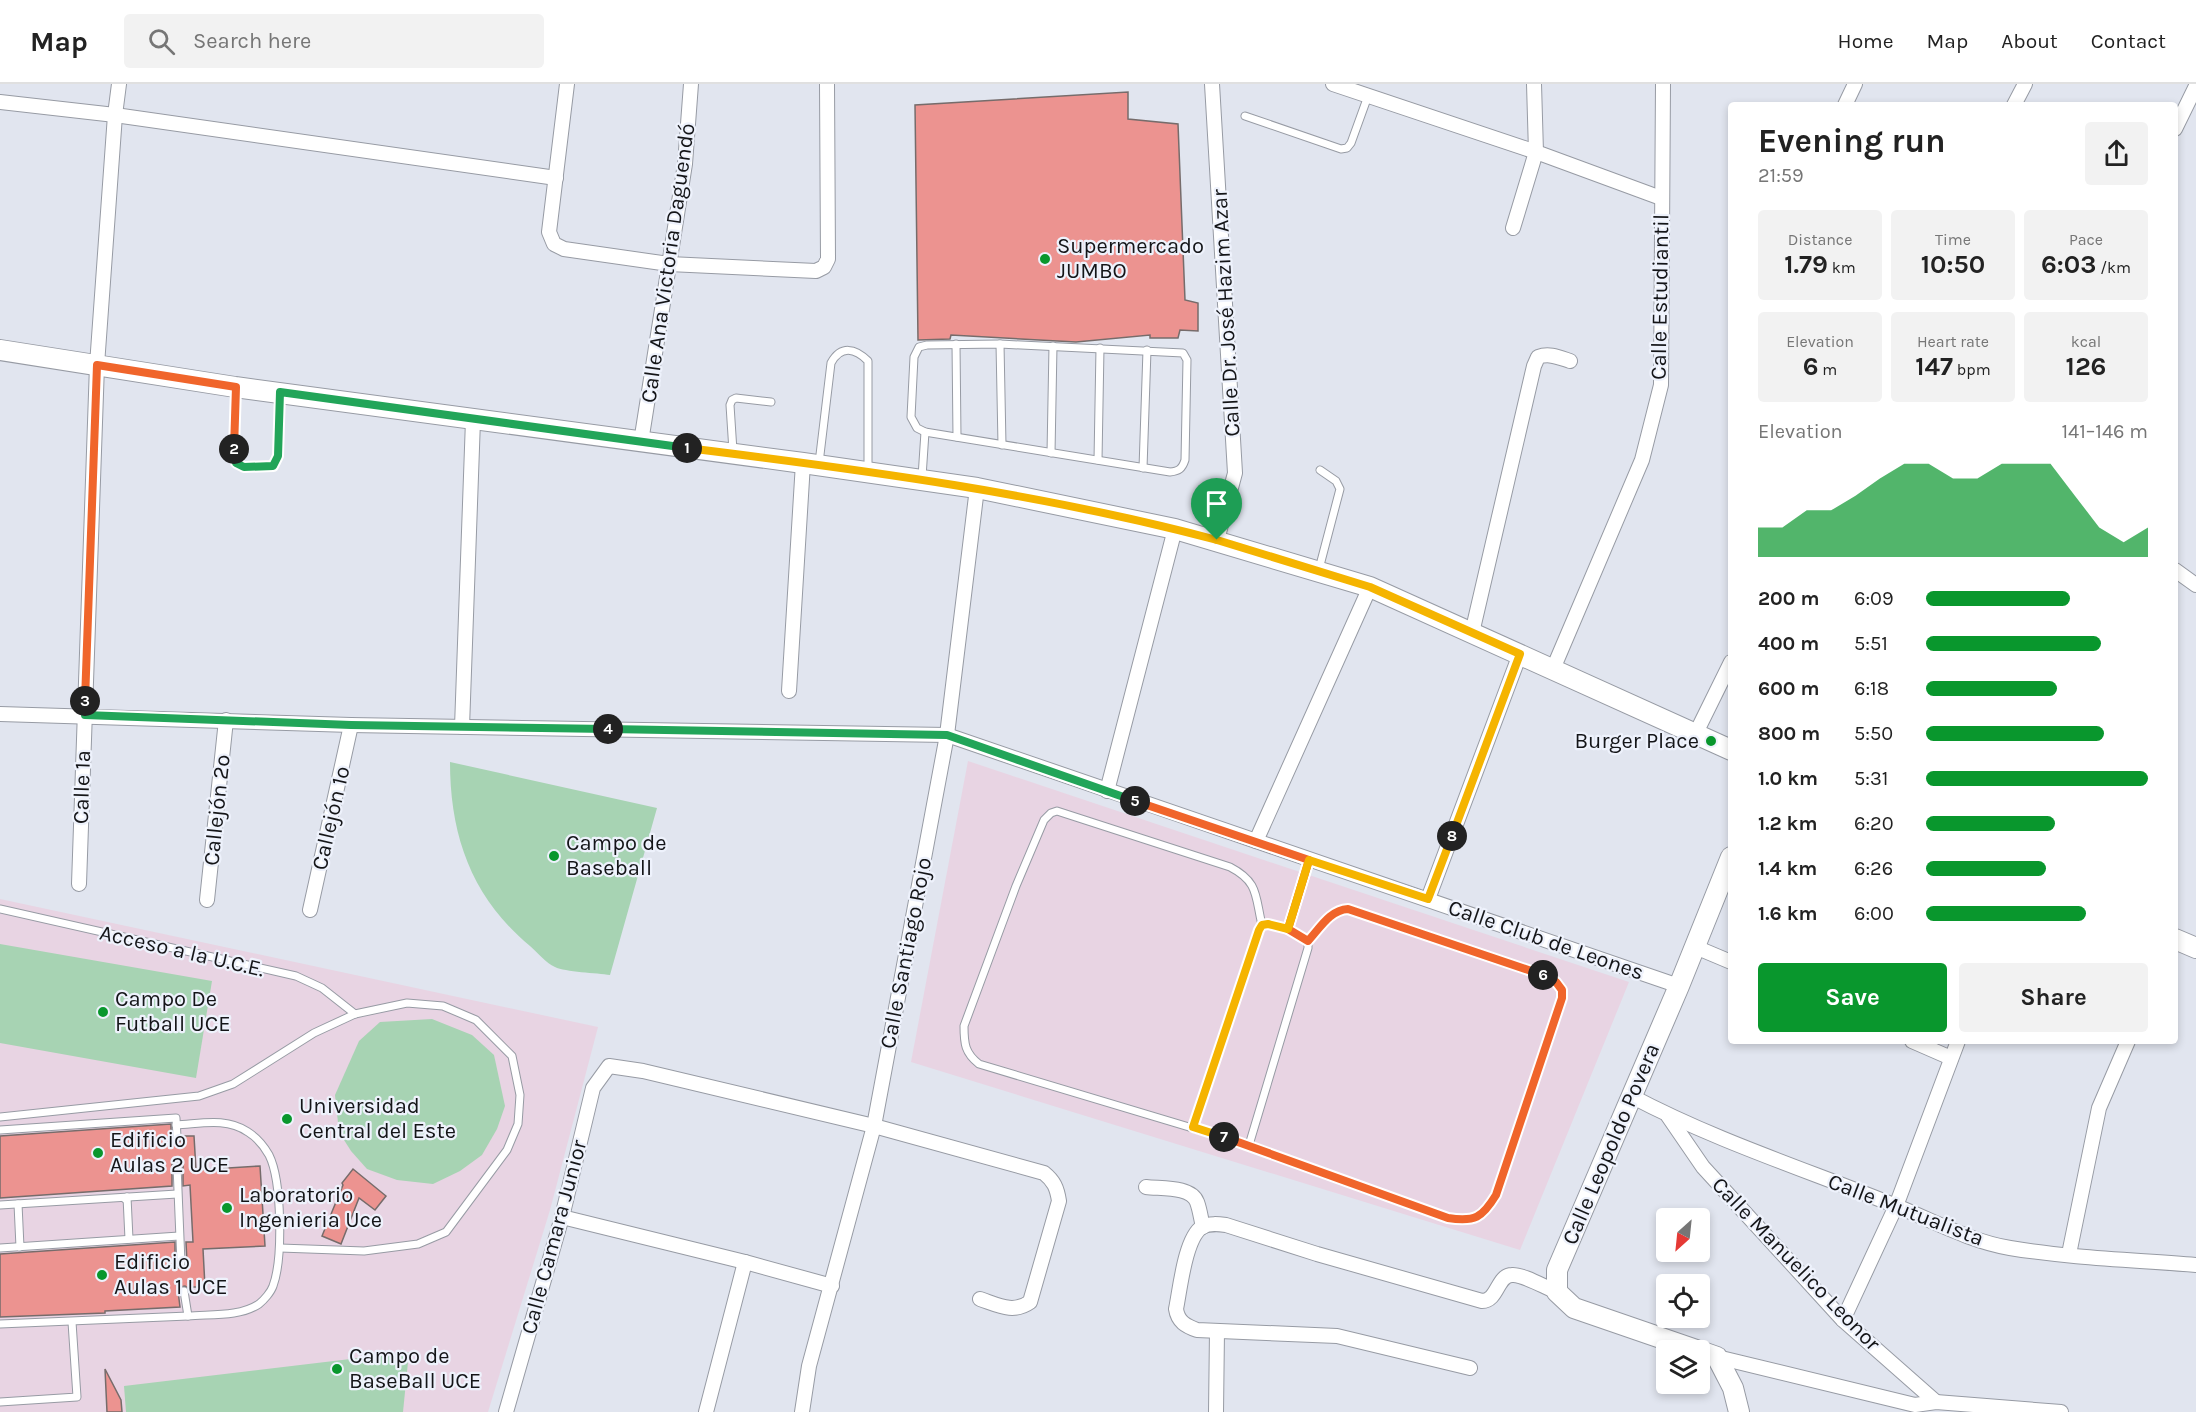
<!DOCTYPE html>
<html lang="en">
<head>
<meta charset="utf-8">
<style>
  body { margin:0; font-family:Karla,sans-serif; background:#f2f2f2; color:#222; height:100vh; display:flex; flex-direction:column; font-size:22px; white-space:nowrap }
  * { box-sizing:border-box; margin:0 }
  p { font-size:20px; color:#767676 }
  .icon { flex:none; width:33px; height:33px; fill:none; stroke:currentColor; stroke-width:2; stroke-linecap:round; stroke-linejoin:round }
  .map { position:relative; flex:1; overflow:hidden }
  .side { position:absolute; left:1728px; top:18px; width:450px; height:942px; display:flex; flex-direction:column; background:#fff; border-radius:6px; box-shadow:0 3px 9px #0003 }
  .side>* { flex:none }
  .needle { width:39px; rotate:207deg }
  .buttons { position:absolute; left:1656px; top:1124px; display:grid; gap:12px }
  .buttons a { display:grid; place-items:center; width:54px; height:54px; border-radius:6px; background:#fff; box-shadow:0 3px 9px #0003; font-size:30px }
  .pin { position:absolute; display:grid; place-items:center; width:51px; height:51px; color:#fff; margin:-62px -26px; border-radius:50% 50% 50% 0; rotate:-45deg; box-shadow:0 0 6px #0007 }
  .pin .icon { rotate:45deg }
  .km { position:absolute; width:30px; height:30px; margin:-15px; border-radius:50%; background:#222; color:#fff; font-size:16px; line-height:30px; text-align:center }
  .round { display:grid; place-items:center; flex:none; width:63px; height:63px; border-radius:6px; background:#f2f2f2 }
  .summary { display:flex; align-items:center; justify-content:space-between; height:102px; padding:0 30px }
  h1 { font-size:33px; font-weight:700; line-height:45px }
  .figures { display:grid; grid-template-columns:repeat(3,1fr); gap:9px; height:102px; padding:6px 30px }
  .figures div { display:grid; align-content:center; border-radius:6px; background:#f2f2f2; text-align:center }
  .figures b { font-size:26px; font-weight:700 }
  .figures small { font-size:16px; font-weight:400 }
  .figures p { font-size:16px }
  .chart { height:168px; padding:12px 30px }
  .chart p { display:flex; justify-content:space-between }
  .chart svg { width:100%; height:108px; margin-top:6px; fill:#09972d; opacity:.7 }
  .action { display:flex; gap:12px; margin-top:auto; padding:12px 30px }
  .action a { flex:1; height:69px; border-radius:6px; background:#09972d; color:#fff; font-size:24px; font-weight:700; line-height:69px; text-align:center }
  .action a+a { background:#f2f2f2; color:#222 }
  ul { padding:0 30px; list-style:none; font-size:20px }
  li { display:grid; grid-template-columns:96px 72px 1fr; align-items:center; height:45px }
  li i { height:15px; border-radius:8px; background:#09972d }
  header { display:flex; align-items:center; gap:36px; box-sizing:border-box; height:84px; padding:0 30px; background:#fff; border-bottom:2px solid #e0e0e0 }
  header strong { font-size:28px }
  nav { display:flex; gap:33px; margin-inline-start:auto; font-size:21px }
  .search { width:420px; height:54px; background:#f2f2f2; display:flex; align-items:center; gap:15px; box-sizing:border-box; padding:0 21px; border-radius:6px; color:#767676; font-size:22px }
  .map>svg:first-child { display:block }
  .education { fill:#e8d4e3 }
  .green { fill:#a7d3b3 }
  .building { fill:#ec9390; stroke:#766c6b; stroke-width:1.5 }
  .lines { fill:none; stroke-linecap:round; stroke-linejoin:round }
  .lane-casing { stroke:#979ba4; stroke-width:9 }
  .street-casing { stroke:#979ba4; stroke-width:16 }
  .secondary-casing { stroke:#979ba4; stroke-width:22 }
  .lane { stroke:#fff; stroke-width:7 }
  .street { stroke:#fff; stroke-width:14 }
  .secondary { stroke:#fff; stroke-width:20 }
  .split-1-casing { stroke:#fff; stroke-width:12 }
  .split-2-casing { stroke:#fff; stroke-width:12 }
  .split-3-casing { stroke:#fff; stroke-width:12 }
  .split-4-casing { stroke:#fff; stroke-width:12 }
  .split-5-casing { stroke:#fff; stroke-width:12 }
  .split-6-casing { stroke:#fff; stroke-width:12 }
  .split-7-casing { stroke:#fff; stroke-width:12 }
  .split-8-casing { stroke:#fff; stroke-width:12 }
  .split-9-casing { stroke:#fff; stroke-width:12 }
  .split-1 { stroke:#f5b400; stroke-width:8 }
  .split-2 { stroke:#22a559; stroke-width:8 }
  .split-3 { stroke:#f0652b; stroke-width:8 }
  .split-4 { stroke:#22a559; stroke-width:8 }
  .split-5 { stroke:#22a559; stroke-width:8 }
  .split-6 { stroke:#f0652b; stroke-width:8 }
  .split-7 { stroke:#f0652b; stroke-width:8 }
  .split-8 { stroke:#f5b400; stroke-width:8 }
  .split-9 { stroke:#f5b400; stroke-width:8 }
  .poi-dot { fill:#09972d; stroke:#eef2fc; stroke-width:2 }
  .labels { text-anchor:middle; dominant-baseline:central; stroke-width:4.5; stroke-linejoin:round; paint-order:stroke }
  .poi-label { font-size:22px; fill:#141518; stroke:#eef2fc; text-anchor:start }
  .street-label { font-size:22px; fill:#141518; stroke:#eef2fc }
</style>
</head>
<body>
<header>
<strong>Map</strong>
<div class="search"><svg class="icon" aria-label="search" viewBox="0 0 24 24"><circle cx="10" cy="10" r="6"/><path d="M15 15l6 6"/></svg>Search here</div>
<nav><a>Home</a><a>Map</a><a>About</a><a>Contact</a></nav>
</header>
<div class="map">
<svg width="2196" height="1328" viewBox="0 0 2196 1328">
  <rect width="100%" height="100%" fill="#e1e5ef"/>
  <g class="education">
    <path d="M968,677L1629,898L1520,1166L911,978Z"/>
    <path d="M0,815L598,943L550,1126L488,1328H0Z"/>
  </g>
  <g class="green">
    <path d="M450,678L657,724L610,891C597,889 565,888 555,883C546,879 537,868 530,862C472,814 450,752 450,678Z"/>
    <path d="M0,860L212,897L196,994L0,959Z"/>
    <path d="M432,935L472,951L494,971L505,1022L497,1045L482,1071L460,1087L433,1100L397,1096L367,1085L351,1067L339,1048L335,1011L359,957L380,938Z"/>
    <path d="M409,1268L403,1328H126L124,1302Z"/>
  </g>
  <g class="building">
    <path d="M1128,8V35L1178,40L1185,216L1198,219V247L1180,246L1178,254H1150V251L1076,258L951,251L950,255L918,256L915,21Z"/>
    <path d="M171,1040V1054L175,1058L181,1057L183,1052H194L196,1086L260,1082L265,1162L203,1165L205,1203H189V1205L185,1202L180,1203L178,1207L180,1223L105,1227V1229L0,1233V1170L175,1158V1180L178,1184L182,1185L187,1179L186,1158H193L190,1101L183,1102V1082L180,1077L176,1076L172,1080V1102L0,1114V1052Z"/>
    <path d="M353,1085L386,1112L375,1126L359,1114L341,1160L322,1152L343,1101L342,1099Z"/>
    <path d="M105,1285L121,1316L122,1328H107Z"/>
  </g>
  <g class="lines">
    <g class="lane-casing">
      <g id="lane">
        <path d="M1245,32L1341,65L1347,64L1351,59L1368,12"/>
        <path d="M956,260L957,353"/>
        <path d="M1000,260L1183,269L1187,276L1185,376C1182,385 1179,387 1170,388L925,348L917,344L911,333L914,273L919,263L927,261Z"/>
        <path d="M1000,260L1002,361"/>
        <path d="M235,303L234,370L236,379L244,383L273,382L278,372L280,310"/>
        <path d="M733,367L730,321L732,316L736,314L771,318"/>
        <path d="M1051,369L1053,262"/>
        <path d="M1098,376L1100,264"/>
        <path d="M819,379L831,279C841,261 855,264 868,277V385"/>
        <path d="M1143,384L1147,266"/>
        <path d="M922,393L925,348"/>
        <path d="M1319,485L1340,405L1336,397L1320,386"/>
        <path d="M0,825L296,892L322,904L355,930"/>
        <path d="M1262,841C1255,812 1259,798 1230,783L1057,727L1051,729L1044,736L1016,802L964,942C964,960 965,969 979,980L1249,1061L1448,1134C1475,1138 1482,1135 1496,1111L1562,914V906L1556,898L1543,891L1349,825C1330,826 1320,844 1308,857"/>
        <path d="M1288,845L1309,776"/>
        <path d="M0,1033L199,1012L233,1000L314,949L355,930L407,919L443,922L476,936L512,972L520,1011L518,1040L507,1066L446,1148L418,1160L364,1167L280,1164"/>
        <path d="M176,1041C200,1040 226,1033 248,1048C256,1053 264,1062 269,1071C282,1097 283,1175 273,1202C271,1208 264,1216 259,1220C240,1233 210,1230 188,1232"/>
        <path d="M1193,1043L1259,846L1262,841C1278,839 1296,847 1308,857V864L1249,1061"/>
        <path d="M0,1046L176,1034L177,1053"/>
        <path d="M177,1082L181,1179"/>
        <path d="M125,1115L127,1113L129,1155"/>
        <path d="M18,1120L20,1163"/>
        <path d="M0,1121L177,1110"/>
        <path d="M0,1164L179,1152"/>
        <path d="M0,1240L188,1232L184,1207"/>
        <path d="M0,1318L77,1313L72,1238"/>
      </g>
    </g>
    <g class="street-casing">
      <g id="street">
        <path d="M567,0L549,148L554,160L564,165L669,180L816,187L824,183L828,175L827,0"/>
        <path d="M1212,0L1235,389L1217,456"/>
        <path d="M1333,0L1536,68L1661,114"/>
        <path d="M0,18L115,31L556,94"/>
        <path d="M1845,21L1855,0"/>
        <path d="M2014,21L2025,0"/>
        <path d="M2175,45L2196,2"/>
        <path d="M1513,144L1536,68L1534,0"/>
        <path d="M641,358L685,80L691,0"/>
        <path d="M2175,486L2196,501"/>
        <path d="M1472,549L1534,282L1538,273C1549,269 1558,273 1570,277"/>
        <path d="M1553,585L1642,376L1661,301L1663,0"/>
        <path d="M789,607L803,379"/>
        <path d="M0,630L351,641L947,651L1679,902"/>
        <path d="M462,643L473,336"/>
        <path d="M1696,649L1731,578"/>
        <path d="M1107,707L1175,445"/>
        <path d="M1256,757L1370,503"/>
        <path d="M79,800L97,281L115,31L119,0"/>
        <path d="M1428,815L1520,570"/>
        <path d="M207,816L226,636"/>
        <path d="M310,826L351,641"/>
        <path d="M1693,862L1731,878"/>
        <path d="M1912,957L1951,974"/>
        <path d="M1631,1012C1716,1057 1807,1086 1896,1122C1934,1137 1969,1157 2010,1164C2071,1174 2135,1176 2196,1181"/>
        <path d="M1668,1032L1703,1083L1843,1236L1936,1318"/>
        <path d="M1146,1103C1161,1105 1191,1102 1197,1118C1200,1126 1201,1135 1203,1143"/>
        <path d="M562,1133L745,1178L832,1202"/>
        <path d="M2069,1170L2099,1024L2128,957"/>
        <path d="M1843,1236L1896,1122L1958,957"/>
        <path d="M1717,1273L1915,1321L1936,1318L2061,1328"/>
        <path d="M1470,1284L1337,1252L1197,1246C1186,1242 1178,1238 1176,1225C1180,1206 1185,1154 1202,1143C1210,1139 1218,1140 1226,1141L1317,1170L1482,1217C1498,1217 1497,1191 1512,1191C1523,1190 1546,1204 1557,1208"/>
        <path d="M506,1328L562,1133L593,1004L609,982L643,987L874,1042L1044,1089C1054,1097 1057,1104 1059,1117L1030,1218C1013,1230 998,1221 980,1215"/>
        <path d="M706,1328L745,1178"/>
        <path d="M802,1328L809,1282L874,1042L947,651L977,404"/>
        <path d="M1216,1328L1217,1247"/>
      </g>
    </g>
    <g class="secondary-casing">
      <g id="secondary">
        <path d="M0,266L235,303L803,379L977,404L1175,445L1370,503L1731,666"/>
        <path d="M2175,855L2196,864"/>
        <path d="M1696,1266L1574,1224L1557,1208V1186L1679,902L1731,773"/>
        <path d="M1700,1267L1717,1273L1733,1304L1739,1328"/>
      </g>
    </g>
    <use href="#lane" class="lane"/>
    <use href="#street" class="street"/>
    <use href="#secondary" class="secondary"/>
  </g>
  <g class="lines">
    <g class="split-1-casing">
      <path id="split-1" d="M687,364C865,386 1044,410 1217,456"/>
    </g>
    <g class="split-2-casing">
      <path id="split-2" d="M234,365L236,379L244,383L273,382L278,372L280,308L687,364"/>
    </g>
    <g class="split-3-casing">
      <path id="split-3" d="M85,617L97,281L236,303L234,365"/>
    </g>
    <g class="split-4-casing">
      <path id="split-4" d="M85,617V631L351,641L608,645"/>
    </g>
    <g class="split-5-casing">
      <path id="split-5" d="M608,645L947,651L1135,717"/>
    </g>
    <g class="split-6-casing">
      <path id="split-6" d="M1135,717L1309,776L1288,845L1308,857C1320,844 1330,826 1348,825L1543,891"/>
    </g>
    <g class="split-7-casing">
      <path id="split-7" d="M1224,1053L1448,1134C1475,1138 1482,1134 1496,1111L1562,914V906L1556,898L1543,891"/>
    </g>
    <g class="split-8-casing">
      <path id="split-8" d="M1224,1053L1193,1043L1259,846L1262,841L1268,840L1288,845L1309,776L1428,815L1452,752"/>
    </g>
    <g class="split-9-casing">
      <path id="split-9" d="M1217,456L1370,503L1520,570L1452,752"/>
    </g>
    <use href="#split-1" class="split-1"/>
    <use href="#split-2" class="split-2"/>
    <use href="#split-3" class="split-3"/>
    <use href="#split-4" class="split-4"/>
    <use href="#split-5" class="split-5"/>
    <use href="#split-6" class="split-6"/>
    <use href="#split-7" class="split-7"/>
    <use href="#split-8" class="split-8"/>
    <use href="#split-9" class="split-9"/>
  </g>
  <g class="poi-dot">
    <circle cx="1045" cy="175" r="6"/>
    <circle cx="1711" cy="657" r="6"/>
    <circle cx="554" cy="772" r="6"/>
    <circle cx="103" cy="928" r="6"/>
    <circle cx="287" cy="1035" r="6"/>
    <circle cx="98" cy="1069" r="6"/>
    <circle cx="227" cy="1124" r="6"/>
    <circle cx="102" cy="1191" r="6"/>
    <circle cx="337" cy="1285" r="6"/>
  </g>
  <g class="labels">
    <g class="poi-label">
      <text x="1057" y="162">Supermercado<tspan x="1057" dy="25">JUMBO</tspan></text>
      <text x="1699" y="657" text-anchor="end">Burger Place</text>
      <text x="566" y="759">Campo de<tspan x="566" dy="25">Baseball</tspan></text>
      <text x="115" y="915">Campo De<tspan x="115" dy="25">Futball UCE</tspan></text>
      <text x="299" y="1022">Universidad<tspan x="299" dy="25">Central del Este</tspan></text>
      <text x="110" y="1056">Edificio<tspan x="110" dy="25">Aulas 2 UCE</tspan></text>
      <text x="239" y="1111">Laboratorio<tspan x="239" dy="25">Ingenieria Uce</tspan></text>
      <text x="114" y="1178">Edificio<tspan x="114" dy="25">Aulas 1 UCE</tspan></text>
      <text x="349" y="1272">Campo de<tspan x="349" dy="25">BaseBall UCE</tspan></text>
    </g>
    <g class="street-label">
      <text transform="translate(668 179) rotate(-82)">Calle Ana Victoria Daguendó</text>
      <text transform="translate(1660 213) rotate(-89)">Calle Estudiantil</text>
      <text transform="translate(1226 229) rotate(-93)">Calle Dr. José Hazim Azar</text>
      <text transform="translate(82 703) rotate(-88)">Calle 1ª</text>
      <text transform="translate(217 726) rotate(-84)">Callejón 2º</text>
      <text transform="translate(331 734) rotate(-77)">Callejón 1º</text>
      <text transform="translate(1546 856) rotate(19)">Calle Club de Leones</text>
      <text transform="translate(182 867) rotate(13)">Acceso a la U.C.E.</text>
      <text transform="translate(906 869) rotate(-79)">Calle Santiago Rojo</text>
      <text transform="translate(1611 1060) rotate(-67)">Calle Leopoldo Povera</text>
      <text transform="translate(1906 1126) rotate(21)">Calle Mutualista</text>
      <text transform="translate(554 1153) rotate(-75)">Calle Camara Junior</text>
      <text transform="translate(1796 1180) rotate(46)">Calle Manuelico Leonor</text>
    </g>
  </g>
</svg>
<div class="buttons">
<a><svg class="needle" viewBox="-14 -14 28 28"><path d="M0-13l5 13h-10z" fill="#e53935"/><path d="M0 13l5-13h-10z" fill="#767676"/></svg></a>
<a><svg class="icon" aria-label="locate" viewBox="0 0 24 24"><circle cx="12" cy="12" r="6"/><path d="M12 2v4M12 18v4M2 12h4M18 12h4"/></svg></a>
<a><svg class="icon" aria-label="layers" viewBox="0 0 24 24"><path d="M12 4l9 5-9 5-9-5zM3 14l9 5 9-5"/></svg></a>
</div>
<div class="pin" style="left:1217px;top:456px;background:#1e9e55"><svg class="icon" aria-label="arrive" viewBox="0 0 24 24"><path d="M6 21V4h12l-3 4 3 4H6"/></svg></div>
<b class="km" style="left:687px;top:364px">1</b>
<b class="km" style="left:234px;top:365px">2</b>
<b class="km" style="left:85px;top:617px">3</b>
<b class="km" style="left:608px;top:645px">4</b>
<b class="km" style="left:1135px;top:717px">5</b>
<b class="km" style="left:1543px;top:891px">6</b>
<b class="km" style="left:1224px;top:1053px">7</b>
<b class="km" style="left:1452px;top:752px">8</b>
<section class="side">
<div class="summary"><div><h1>Evening run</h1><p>21:59</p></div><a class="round"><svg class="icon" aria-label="share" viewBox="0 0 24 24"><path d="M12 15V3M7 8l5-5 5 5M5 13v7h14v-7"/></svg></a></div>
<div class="figures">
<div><p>Distance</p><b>1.79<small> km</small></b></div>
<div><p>Time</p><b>10:50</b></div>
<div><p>Pace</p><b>6:03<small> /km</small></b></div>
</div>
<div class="figures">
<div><p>Elevation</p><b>6<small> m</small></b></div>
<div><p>Heart rate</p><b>147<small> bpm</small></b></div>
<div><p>kcal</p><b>126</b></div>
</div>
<div class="chart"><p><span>Elevation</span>141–146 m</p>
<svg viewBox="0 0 160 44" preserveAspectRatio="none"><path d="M0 44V32L10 32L20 25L30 25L40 19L50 12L60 6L70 6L80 12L90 12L100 6L110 6L120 6L130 19L140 32L150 38L160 32V44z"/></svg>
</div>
<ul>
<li><b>200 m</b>6:09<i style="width:65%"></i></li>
<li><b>400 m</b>5:51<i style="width:79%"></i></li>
<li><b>600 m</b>6:18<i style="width:59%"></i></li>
<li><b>800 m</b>5:50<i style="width:80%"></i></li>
<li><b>1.0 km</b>5:31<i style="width:100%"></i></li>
<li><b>1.2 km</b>6:20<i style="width:58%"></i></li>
<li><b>1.4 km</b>6:26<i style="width:54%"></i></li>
<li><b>1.6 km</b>6:00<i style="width:72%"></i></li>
</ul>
<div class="action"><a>Save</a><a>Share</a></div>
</section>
</div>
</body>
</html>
